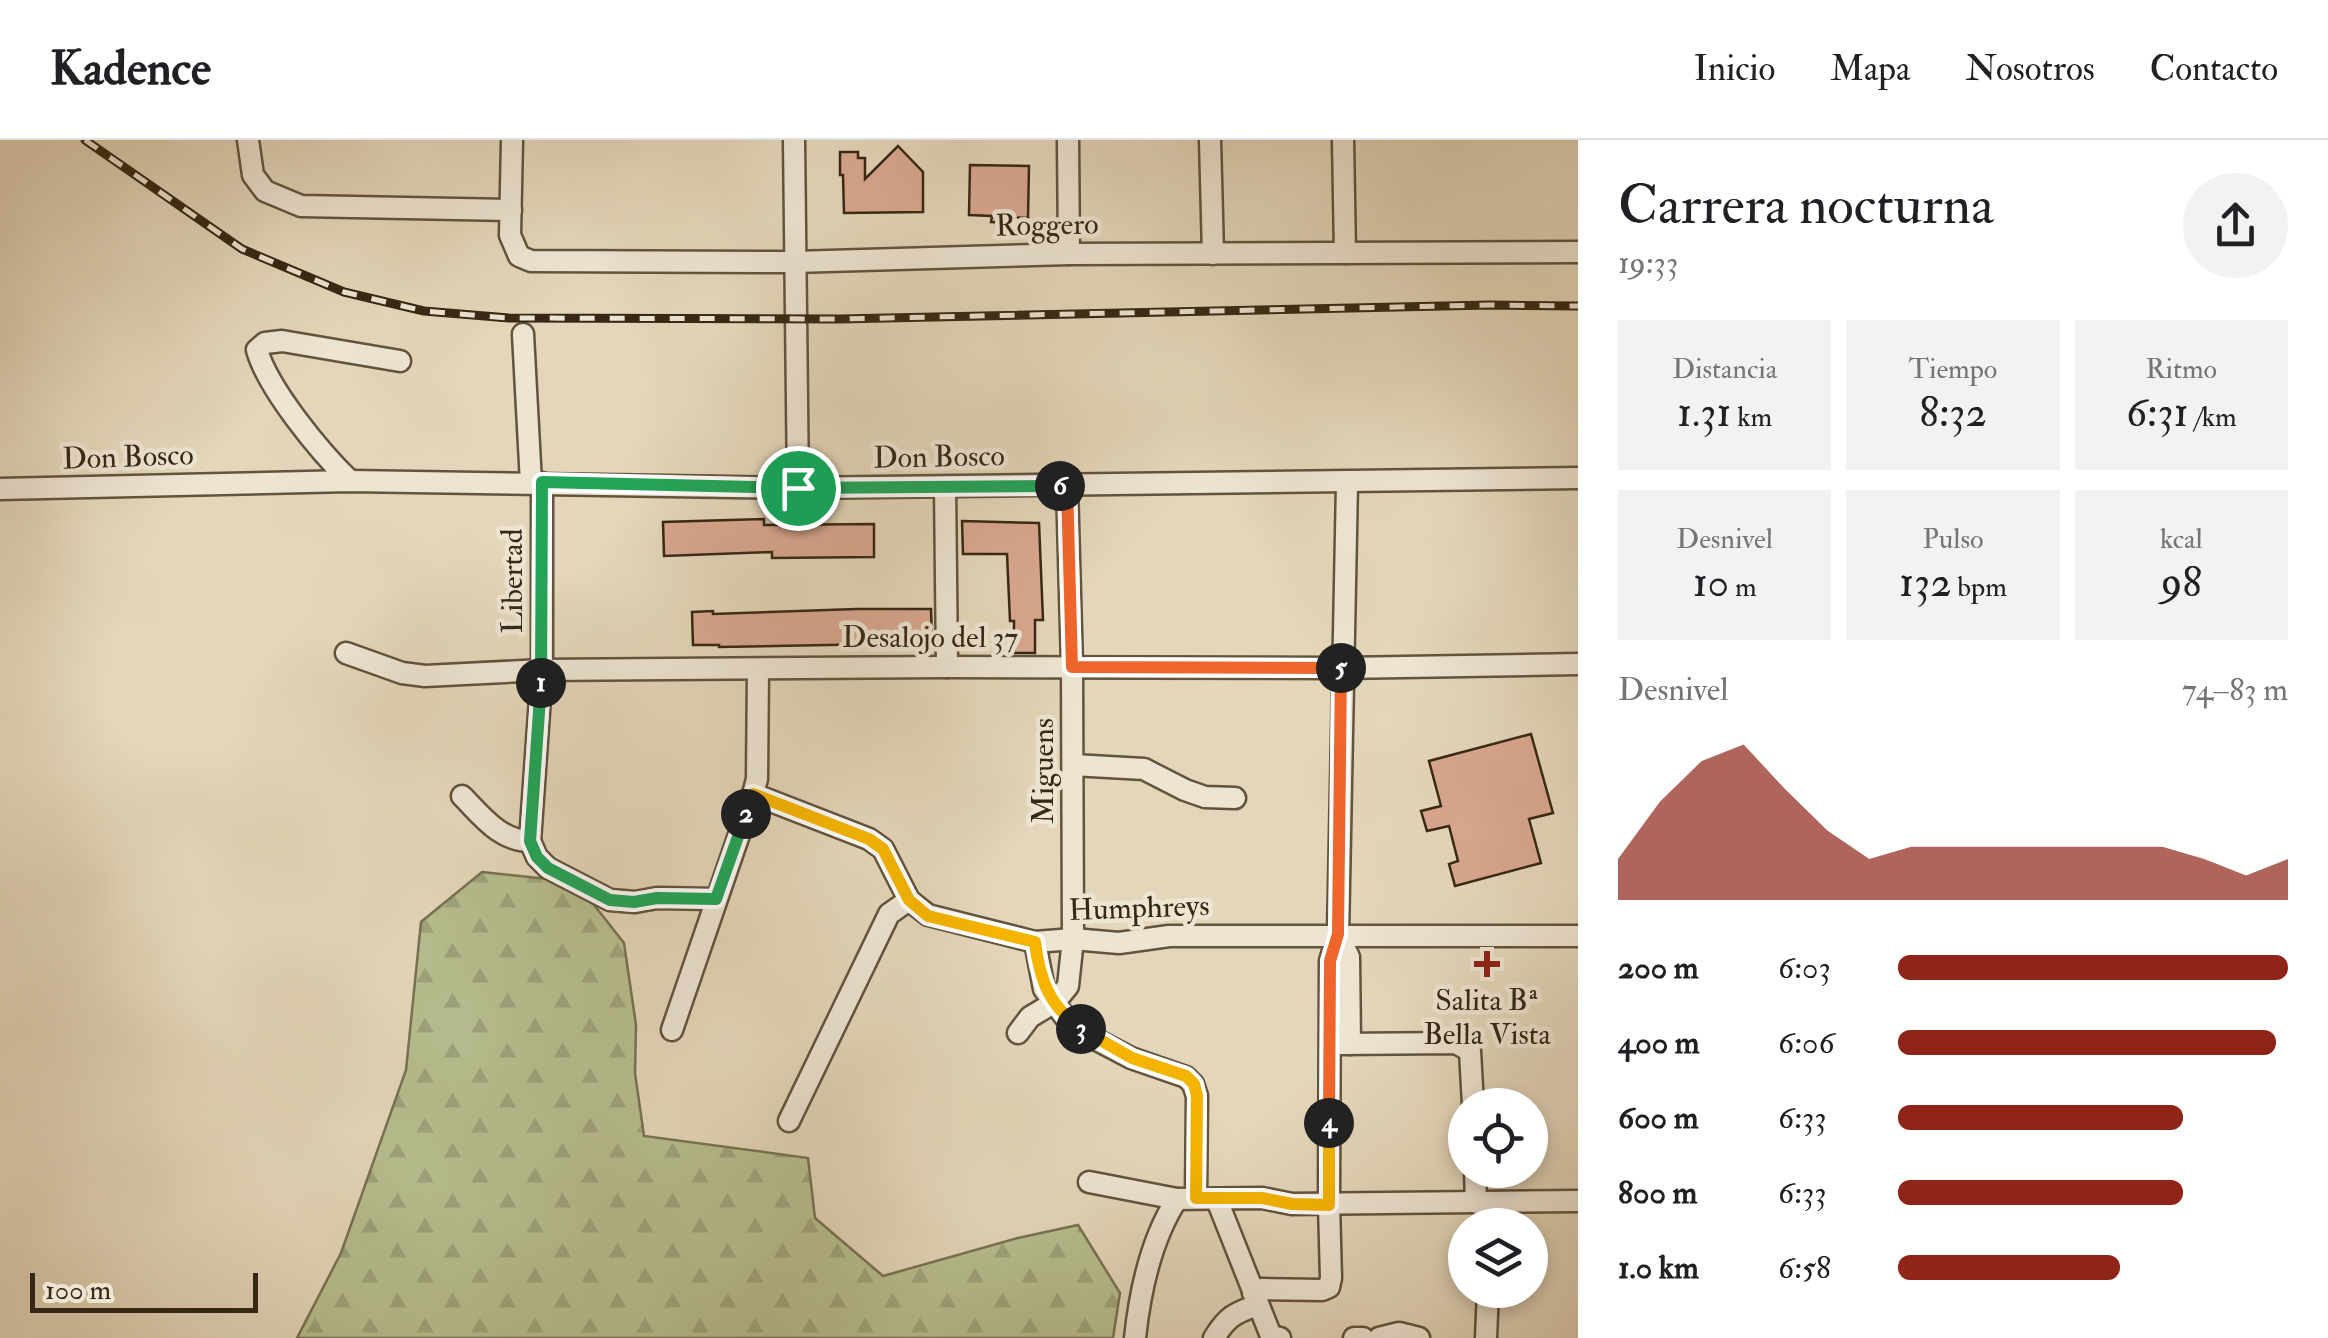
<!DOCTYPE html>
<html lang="es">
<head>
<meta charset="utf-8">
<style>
  body { margin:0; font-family:"IM FELL Double Pica",serif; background:#f2f2f2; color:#202124; height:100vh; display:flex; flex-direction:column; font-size:38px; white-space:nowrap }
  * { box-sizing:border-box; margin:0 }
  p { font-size:32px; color:#757577 }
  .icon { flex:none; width:55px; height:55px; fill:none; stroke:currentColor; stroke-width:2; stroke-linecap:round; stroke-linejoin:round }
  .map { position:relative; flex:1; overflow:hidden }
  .drawer { display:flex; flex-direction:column; background:#fff; width:750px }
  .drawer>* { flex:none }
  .tools { position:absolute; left:1448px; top:948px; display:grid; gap:20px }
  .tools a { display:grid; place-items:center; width:100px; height:100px; border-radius:50%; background:#fff; box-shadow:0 5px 15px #0003; font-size:50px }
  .scale { position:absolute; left:30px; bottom:25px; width:228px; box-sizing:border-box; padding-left:10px; border:5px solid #362814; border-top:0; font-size:28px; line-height:35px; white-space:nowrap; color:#362814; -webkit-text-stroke:8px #ede4d2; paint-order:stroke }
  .pin { position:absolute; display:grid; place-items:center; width:85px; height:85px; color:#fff; margin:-42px; border:5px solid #fff; border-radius:50%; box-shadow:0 2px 10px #0007 }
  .km { position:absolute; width:50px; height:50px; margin:-25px; border-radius:50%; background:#222; color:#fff; font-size:28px; line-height:50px; text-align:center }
  .round { display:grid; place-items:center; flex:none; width:105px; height:105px; border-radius:52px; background:#f2f2f2 }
  .overview { display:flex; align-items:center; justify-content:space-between; height:170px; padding:0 40px }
  h1 { font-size:55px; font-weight:600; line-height:75px }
  .figures { display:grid; grid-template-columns:repeat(3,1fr); gap:15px; height:170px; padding:10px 40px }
  .figures div { display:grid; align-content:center; border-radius:0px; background:#f2f2f2; text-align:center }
  .figures b { font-size:42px; font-weight:600 }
  .figures small { font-size:28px; font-weight:400 }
  .figures p { font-size:28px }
  .chart { height:280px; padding:20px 40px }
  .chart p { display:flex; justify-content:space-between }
  .chart svg { width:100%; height:180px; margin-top:10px; fill:#8f2418; opacity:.7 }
  ul { padding:0 40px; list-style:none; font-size:32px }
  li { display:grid; grid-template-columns:160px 120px 1fr; align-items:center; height:75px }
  li i { height:25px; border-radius:12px; background:#8f2418 }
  header { display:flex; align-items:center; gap:60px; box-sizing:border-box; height:140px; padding:0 50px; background:#fff; border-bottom:2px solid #e0e0e0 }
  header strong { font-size:48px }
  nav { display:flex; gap:55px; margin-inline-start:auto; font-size:35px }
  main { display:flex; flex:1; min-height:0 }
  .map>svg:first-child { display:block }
  .forest { fill:url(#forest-firs); stroke:#767251; stroke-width:2.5 }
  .building { fill:#d9a78f; stroke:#362814; stroke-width:2.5 }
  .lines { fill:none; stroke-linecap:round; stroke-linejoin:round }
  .minor-casing { stroke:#62543e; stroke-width:25 }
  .minor { stroke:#ede4d2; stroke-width:20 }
  .rail-casing { stroke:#362814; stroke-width:9 }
  .rail { stroke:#ede4d2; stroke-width:5; stroke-dasharray:15; stroke-linecap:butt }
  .split-1-casing { stroke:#fff; stroke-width:20 }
  .split-2-casing { stroke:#fff; stroke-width:20 }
  .split-3-casing { stroke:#fff; stroke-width:20 }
  .split-4-casing { stroke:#fff; stroke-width:20 }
  .split-5-casing { stroke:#fff; stroke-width:20 }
  .split-6-casing { stroke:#fff; stroke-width:20 }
  .split-7-casing { stroke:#fff; stroke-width:20 }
  .split-1 { stroke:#22a559; stroke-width:12 }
  .split-2 { stroke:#22a559; stroke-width:12 }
  .split-3 { stroke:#f5b400; stroke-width:12 }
  .split-4 { stroke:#f5b400; stroke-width:12 }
  .split-5 { stroke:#f0652b; stroke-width:12 }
  .split-6 { stroke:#f0652b; stroke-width:12 }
  .split-7 { stroke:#22a559; stroke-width:12 }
  .poi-dot { fill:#8f2418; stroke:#ede4d2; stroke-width:4 }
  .labels { text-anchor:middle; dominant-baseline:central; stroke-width:9; stroke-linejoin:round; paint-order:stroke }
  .street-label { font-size:30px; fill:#362814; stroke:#ede4d2 }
  .poi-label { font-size:30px; fill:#362814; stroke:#ede4d2 }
</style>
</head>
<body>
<header>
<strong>Kadence</strong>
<nav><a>Inicio</a><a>Mapa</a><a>Nosotros</a><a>Contacto</a></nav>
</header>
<main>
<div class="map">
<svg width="1578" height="1198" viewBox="0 0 1578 1198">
  <defs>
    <pattern id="forest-firs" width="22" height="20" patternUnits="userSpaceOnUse" patternTransform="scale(2.5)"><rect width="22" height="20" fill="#b6bd8e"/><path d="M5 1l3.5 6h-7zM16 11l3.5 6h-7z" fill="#9da27a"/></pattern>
  </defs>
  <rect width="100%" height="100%" fill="#e4d6ba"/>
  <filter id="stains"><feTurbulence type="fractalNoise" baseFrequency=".002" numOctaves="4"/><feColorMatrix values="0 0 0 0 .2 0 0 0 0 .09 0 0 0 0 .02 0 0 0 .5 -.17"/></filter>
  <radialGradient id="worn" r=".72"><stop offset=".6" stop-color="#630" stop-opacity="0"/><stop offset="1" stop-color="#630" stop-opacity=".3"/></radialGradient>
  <path class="forest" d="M482,732L576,742L624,803L636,885L635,933L644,996L808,1018L815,1078L883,1136L1018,1098L1078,1085L1120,1153L1113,1198H297L341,1113L406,930L421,782Z"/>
  <g class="building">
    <path d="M898,6L923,32V72L844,73L843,35H840V12H858V18H865V39Z"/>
    <path d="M970,25L1029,26L1028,78L1008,77V83L991,82L992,76L969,75Z"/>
    <path d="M764,379V385L874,384V417L772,418V412L664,416L663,382Z"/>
    <path d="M962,381L1039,383L1043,480H1035V513H1014V481H1010L1007,414H963Z"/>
    <path d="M856,469H931L932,503L719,507V505H693L692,472L713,471V474Z"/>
    <path d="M1531,594L1553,673L1529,679L1541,723L1455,746L1449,724L1458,721L1449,686L1427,691L1421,671L1441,666L1429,621Z"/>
  </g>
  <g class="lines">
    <g class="minor-casing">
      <g id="minor">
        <path d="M248,0L253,35L265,51L301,66L511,70"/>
        <path d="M512,0L510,95L519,116L531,121L794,122L1069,114L1578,112"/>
        <path d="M794,0L798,348"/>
        <path d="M1068,0L1069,114"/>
        <path d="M1210,0L1213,114"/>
        <path d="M1343,0L1345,113"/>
        <path d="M523,194L531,343"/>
        <path d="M350,341C320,312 268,249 257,210L265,203L282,201L400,221"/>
        <path d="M542,343V530L530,701L537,717L548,728L610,760L635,762L657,758L716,759"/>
        <path d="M945,347L947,527"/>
        <path d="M0,349L350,341L798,348L1578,338"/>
        <path d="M346,513L402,533L425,536L542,530L947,527L1342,528L1578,524"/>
        <path d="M1073,625L1144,629L1185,650L1205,657L1235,658"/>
        <path d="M753,654L869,699L883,709L909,760L928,775L1035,802L1073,799L1119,803L1169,796H1578"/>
        <path d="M462,656C482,676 500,701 530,701"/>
        <path d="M1338,795L1347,343"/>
        <path d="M1035,802L1044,849L1065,877L1091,897L1131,918L1186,937L1193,944L1197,956L1196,1058"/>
        <path d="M672,890L753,654L757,639L758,529"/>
        <path d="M1018,893L1030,877L1055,862L1068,846L1073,799L1072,527L1067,345"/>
        <path d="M1339,904L1456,903L1470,911L1473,965"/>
        <path d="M789,981L889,774L909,760"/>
        <path d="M1475,1030L1476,1063"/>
        <path d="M1089,1042L1177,1059L1262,1058L1292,1064L1578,1061"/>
        <path d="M1217,1060L1271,1196L1280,1198"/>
        <path d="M1253,1153L1262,1149L1322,1150L1329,1147L1331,1138L1329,1065L1330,821L1338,795L1349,817L1350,904"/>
        <path d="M1135,1198C1140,1151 1151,1099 1177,1059"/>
        <path d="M1214,1198C1227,1177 1234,1173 1258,1165"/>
        <path d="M1354,1198H1363"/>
        <path d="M1379,1198L1399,1193L1419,1198"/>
        <path d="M1486,1198L1488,1150"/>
      </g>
    </g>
    <use href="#minor" class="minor"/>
    <g class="rail-casing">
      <path id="rail" d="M85,0L242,109L344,152L424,171L509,178L839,179L1490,165L1578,166"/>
    </g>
    <use href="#rail" class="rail"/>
  </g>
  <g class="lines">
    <g class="split-1-casing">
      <path id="split-1" d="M541,543L542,342L798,348"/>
    </g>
    <g class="split-2-casing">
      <path id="split-2" d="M541,543L530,701L537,717L548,728L610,760L634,762L657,758L716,759L746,674"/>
    </g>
    <g class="split-3-casing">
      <path id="split-3" d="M746,674L753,654L869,699L883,709L909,760L928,776L1035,802C1040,841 1049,865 1081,889"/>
    </g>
    <g class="split-4-casing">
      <path id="split-4" d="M1081,889L1132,918L1186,936L1194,944L1197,956L1196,1058H1262L1292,1064L1329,1065V983"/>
    </g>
    <g class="split-5-casing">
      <path id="split-5" d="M1329,983L1330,821L1338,794L1341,528"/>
    </g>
    <g class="split-6-casing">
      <path id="split-6" d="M1060,346H1067L1072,527L1341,528"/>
    </g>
    <g class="split-7-casing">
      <path id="split-7" d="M798,348L1060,346"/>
    </g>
    <use href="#split-1" class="split-1"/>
    <use href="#split-2" class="split-2"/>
    <use href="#split-3" class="split-3"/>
    <use href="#split-4" class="split-4"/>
    <use href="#split-5" class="split-5"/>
    <use href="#split-6" class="split-6"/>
    <use href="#split-7" class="split-7"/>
  </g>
  <path class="poi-dot" d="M1482 809h10v10h10v10h-10v10h-10v-10h-10v-10h10z"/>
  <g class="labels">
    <g class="street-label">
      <text transform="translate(1047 85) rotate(-1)">Roggero</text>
      <text transform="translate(128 317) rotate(-2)">Don Bosco</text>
      <text transform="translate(939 317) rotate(-1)">Don Bosco</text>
      <text transform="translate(512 441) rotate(-90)">Libertad</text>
      <text x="930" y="497">Desalojo del 37</text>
      <text transform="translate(1043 631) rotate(-90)">Miguens</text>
      <text transform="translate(1139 768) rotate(-2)">Humphreys</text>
    </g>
    <g class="poi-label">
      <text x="1487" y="860">Salita Bª<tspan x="1487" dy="34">Bella Vista</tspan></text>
    </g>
  </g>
  <rect width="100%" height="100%" filter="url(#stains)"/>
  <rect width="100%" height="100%" fill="url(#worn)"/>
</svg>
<div class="tools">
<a><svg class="icon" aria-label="locate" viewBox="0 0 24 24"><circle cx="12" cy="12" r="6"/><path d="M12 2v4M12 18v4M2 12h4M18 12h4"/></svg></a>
<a><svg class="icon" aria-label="layers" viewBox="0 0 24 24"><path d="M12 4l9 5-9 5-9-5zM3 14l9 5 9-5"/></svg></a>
</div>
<div class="scale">100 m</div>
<div class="pin" style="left:798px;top:348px;background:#1e9e55"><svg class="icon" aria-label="arrive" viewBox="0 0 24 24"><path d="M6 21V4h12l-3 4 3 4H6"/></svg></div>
<b class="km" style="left:541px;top:543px">1</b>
<b class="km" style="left:746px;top:674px">2</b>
<b class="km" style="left:1081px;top:889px">3</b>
<b class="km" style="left:1329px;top:983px">4</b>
<b class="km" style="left:1341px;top:528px">5</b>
<b class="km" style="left:1060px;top:346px">6</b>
</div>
<section class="drawer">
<div class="overview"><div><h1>Carrera nocturna</h1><p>19:33</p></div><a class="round"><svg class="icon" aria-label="share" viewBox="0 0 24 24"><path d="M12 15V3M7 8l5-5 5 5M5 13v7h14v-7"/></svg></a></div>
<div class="figures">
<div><p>Distancia</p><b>1.31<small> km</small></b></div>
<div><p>Tiempo</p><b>8:32</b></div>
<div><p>Ritmo</p><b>6:31<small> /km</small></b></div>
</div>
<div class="figures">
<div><p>Desnivel</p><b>10<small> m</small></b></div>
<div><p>Pulso</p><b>132<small> bpm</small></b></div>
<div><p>kcal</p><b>98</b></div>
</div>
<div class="chart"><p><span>Desnivel</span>74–83 m</p>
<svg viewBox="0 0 160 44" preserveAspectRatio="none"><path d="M0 44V34L10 20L20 10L30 6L40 17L50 27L60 34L70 31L80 31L90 31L100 31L110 31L120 31L130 31L140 34L150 38L160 34V44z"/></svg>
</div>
<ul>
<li><b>200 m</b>6:03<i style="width:100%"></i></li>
<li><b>400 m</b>6:06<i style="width:97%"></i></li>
<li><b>600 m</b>6:33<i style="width:73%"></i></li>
<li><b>800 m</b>6:33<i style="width:73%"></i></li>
<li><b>1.0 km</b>6:58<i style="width:57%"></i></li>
</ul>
</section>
</main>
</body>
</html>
